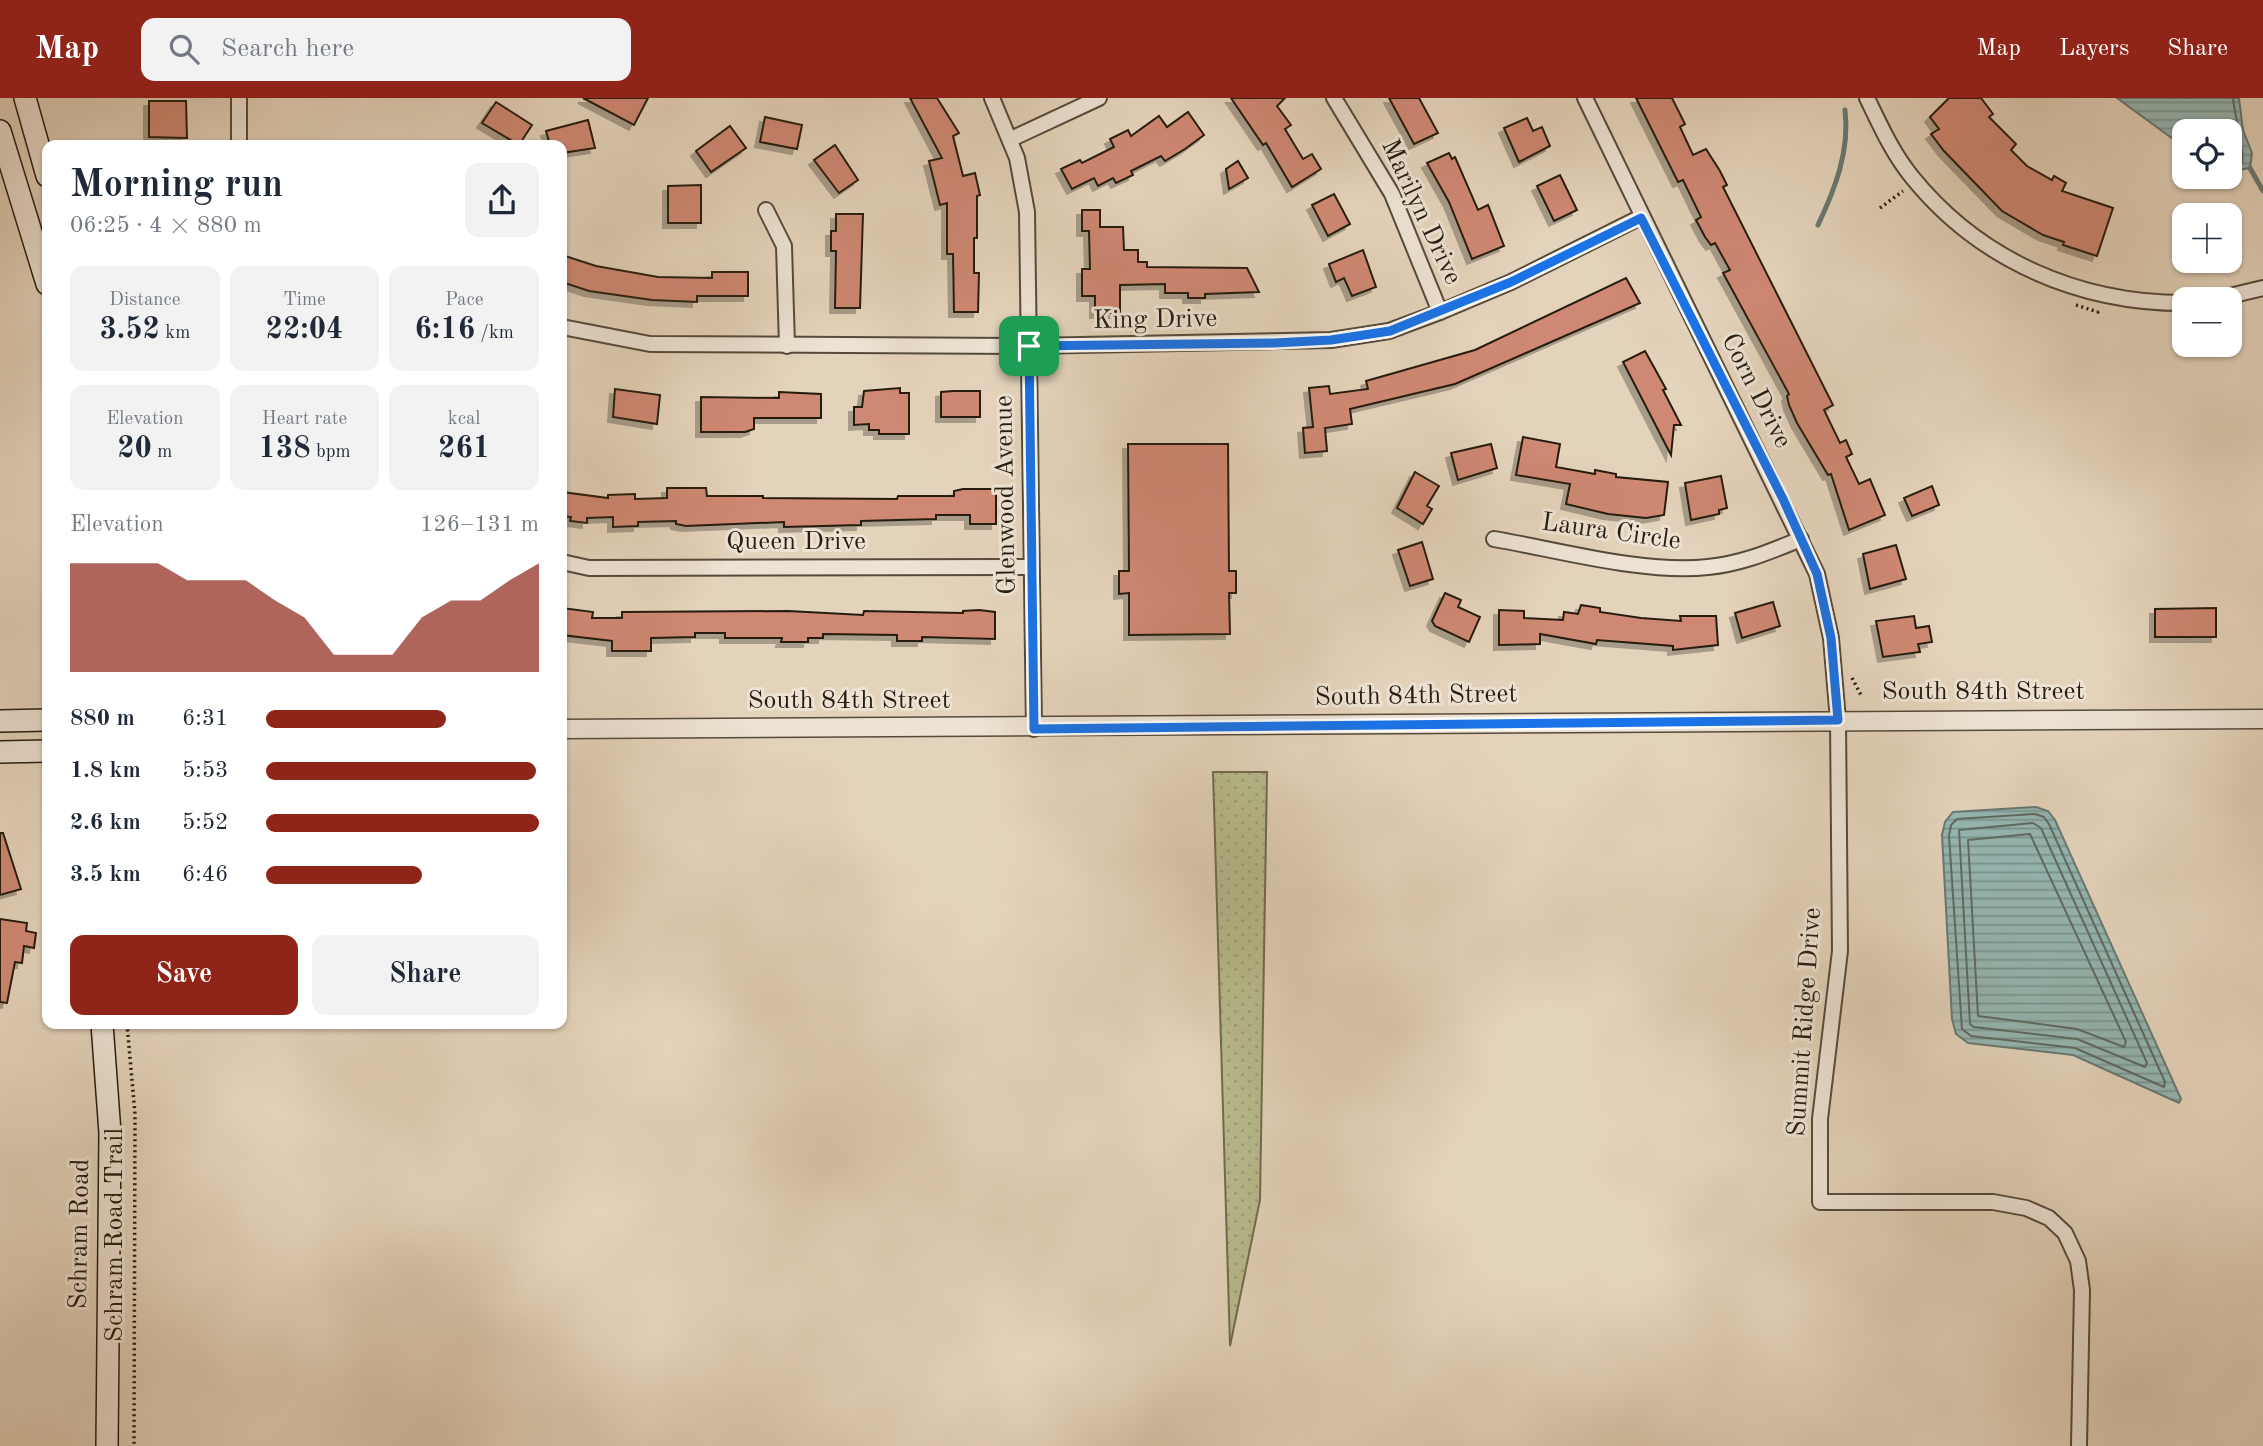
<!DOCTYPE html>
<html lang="en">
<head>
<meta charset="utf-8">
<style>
  body { margin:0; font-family:"Old Standard TT",serif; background:#f2f2f3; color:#1f2937; height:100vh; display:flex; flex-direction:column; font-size:26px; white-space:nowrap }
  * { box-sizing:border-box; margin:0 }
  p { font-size:23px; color:#747a83 }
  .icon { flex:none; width:38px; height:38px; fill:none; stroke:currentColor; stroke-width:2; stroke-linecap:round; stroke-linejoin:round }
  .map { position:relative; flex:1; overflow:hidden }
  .sheet { position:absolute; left:42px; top:42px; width:525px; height:889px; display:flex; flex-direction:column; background:#fff; border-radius:14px; box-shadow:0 2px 5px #0004 }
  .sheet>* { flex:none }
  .fabs { position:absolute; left:2172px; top:21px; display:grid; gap:14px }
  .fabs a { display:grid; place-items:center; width:70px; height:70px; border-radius:14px; background:#fff; box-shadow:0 2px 5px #0004; font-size:35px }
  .pin { position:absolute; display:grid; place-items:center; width:60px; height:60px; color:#fff; margin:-30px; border-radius:14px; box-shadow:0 4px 10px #0006 }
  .round { display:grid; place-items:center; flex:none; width:74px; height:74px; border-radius:14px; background:#f2f2f3 }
  .summary { display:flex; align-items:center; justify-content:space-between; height:119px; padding:0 28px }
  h1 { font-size:38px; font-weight:700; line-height:52px }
  .metrics { display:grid; grid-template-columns:repeat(3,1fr); gap:10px; height:119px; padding:7px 28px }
  .metrics div { display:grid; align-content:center; border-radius:14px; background:#f2f2f3; text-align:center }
  .metrics b { font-size:30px; font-weight:700 }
  .metrics small { font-size:19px; font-weight:400 }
  .metrics p { font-size:19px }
  .chart { height:196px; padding:14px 28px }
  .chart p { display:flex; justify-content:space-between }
  .chart svg { width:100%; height:126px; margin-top:7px; fill:#8f2418; opacity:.7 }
  .button { display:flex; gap:14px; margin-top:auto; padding:14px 28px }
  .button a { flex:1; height:80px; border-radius:14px; background:#8f2418; color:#fff; font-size:28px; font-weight:700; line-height:80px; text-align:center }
  .button a+a { background:#f2f2f3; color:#1f2937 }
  ul { padding:0 28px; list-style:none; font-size:23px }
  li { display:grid; grid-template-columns:112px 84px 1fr; align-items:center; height:52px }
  li i { height:18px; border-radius:9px; background:#8f2418 }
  header { display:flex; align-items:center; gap:42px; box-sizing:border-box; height:98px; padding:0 35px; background:#8f2418; color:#fff }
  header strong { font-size:33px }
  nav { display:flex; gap:38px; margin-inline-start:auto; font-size:24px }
  .search { width:490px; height:63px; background:#f2f2f3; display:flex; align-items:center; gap:18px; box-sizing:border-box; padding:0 24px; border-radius:14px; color:#747a83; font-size:26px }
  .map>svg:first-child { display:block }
  .grass { fill:url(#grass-dots); stroke:#6f6c4e; stroke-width:2 }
  .water { fill:url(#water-rules); stroke:#697972; stroke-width:2 }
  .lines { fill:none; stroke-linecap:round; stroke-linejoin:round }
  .shore { stroke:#5e6a62; stroke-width:2 }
  .stream { stroke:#697972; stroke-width:5 }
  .building { fill:#cf8873; stroke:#261c10; stroke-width:2; filter:url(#shadow) }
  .minor-casing { stroke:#564a3b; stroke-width:18 }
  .tertiary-casing { stroke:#564a3b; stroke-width:21 }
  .secondary-casing { stroke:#261c10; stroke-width:24 }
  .path { stroke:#261c10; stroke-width:3.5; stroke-dasharray:2 3.5; stroke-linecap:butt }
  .minor { stroke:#ede2d3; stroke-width:14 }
  .tertiary { stroke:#ede2d3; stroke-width:18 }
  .secondary { stroke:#ede2d3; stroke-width:21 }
  .route-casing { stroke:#fff; stroke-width:14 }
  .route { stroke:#1a73e8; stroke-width:9 }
  .labels { text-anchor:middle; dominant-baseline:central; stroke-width:6; stroke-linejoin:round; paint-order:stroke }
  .street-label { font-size:26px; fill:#261c10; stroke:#ede2d3 }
</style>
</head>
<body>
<header>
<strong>Map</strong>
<div class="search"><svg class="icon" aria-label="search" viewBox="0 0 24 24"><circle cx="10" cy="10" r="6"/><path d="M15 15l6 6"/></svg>Search here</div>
<nav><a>Map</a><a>Layers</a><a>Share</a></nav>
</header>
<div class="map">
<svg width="2263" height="1348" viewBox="0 0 2263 1348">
  <defs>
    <pattern id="grass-dots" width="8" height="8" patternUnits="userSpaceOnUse" patternTransform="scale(1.75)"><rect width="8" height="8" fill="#b8bb8d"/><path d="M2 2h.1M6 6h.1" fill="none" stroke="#9ea079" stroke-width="1.8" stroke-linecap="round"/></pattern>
    <pattern id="water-rules" width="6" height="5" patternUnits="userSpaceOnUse" patternTransform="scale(1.75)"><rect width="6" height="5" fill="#95b7b3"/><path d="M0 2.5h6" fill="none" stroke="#799490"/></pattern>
    <filter id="shadow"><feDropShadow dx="-5" dy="5" stdDeviation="0" flood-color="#0004"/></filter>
  </defs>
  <rect width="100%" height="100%" fill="#e4d3bb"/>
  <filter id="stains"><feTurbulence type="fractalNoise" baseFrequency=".00286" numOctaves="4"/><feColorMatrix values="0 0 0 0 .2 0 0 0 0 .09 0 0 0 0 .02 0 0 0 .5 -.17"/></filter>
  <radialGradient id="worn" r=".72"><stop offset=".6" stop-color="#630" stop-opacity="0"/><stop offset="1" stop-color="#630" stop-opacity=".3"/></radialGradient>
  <path class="grass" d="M1213,674H1267L1260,1102L1230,1248Z"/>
  <g class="water">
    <path d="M2117,0H2239L2243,32L2252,55L2250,70L2230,73V33H2184V49Z"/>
    <path d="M2036,709L2048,713L2055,722L2181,1001L2179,1005L2073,957L1968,945L1956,936L1952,921L1942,737L1945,724L1953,714Z"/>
  </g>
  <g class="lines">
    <g class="shore">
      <path d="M2230,67L2242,65C2245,56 2234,14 2233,0"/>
      <path d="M2035,716L2044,719L2049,726L2165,984L2164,989L2075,950L1971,938L1962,931L1949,738L1951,727L1957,721Z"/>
      <path d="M2033,725L2041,730L2147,965L2145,969L2077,941L1974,929L1970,926L1959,732Z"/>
      <path d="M2030,736L2126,944L2124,949L2077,931L1978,918L1968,742Z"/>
    </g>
    <g class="stream">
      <path d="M2250,70L2263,93"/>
      <path d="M1818,127C1835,91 1850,53 1845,12"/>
    </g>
  </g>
  <g class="building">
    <path d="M583,0H648L634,27Z"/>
    <path d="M910,0H937L959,35L953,38L963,78L975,75L980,97L977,98V140H974V175H979L978,214H954L953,156H947V105L940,107L929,63L942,60Z"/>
    <path d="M1231,0H1285L1277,8L1291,27L1285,31L1303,61L1312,56L1321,71L1292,89L1266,45L1263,47Z"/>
    <path d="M1389,0H1419L1438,35L1414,46Z"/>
    <path d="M1636,0H1672L1685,26L1680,29L1693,57L1706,51L1720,73L1727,87L1723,89L1833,307L1824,312L1840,345L1846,342L1852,356L1846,359L1859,386L1870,381L1885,417L1849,432L1831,376L1828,377L1797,325L1789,307L1787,298L1789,296L1723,175L1730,172L1715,145L1711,147L1705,139L1696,122L1701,119L1683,82L1678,84Z"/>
    <path d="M1949,0H1981L1993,16L1989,19L2016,46L2011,52L2027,68L2052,82L2054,78L2066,85L2062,93L2113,110L2097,158L2063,147L2064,144L2043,137L2002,113L1944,53L1931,36L1939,31L1930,19Z"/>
    <path d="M149,3H186L187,40L149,39Z"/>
    <path d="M496,4L532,27L519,47L482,25Z"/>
    <path d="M1188,14L1204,37L1185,51L1165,63L1161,58L1131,73L1133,77L1116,85L1113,80L1098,88L1094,80L1072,91L1061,71L1080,62L1082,65L1114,49L1110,41L1128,32L1131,38L1159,18L1167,29Z"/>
    <path d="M765,19L802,27L797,51L760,44Z"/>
    <path d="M1527,20L1533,33L1542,29L1550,48L1519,64L1504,30Z"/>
    <path d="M588,22L595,50L562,55V47H550L546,33Z"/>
    <path d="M730,28L746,50L711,74L696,53Z"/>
    <path d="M835,47L858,82L839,95L814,62Z"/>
    <path d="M1449,55L1452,61L1455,59L1478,112L1488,107L1504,148L1472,161L1449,104L1427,65Z"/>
    <path d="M1238,63L1248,80L1229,91L1226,71Z"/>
    <path d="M1560,77L1577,112L1554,123L1537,88Z"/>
    <path d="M701,87V125H668V88Z"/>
    <path d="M1334,96L1350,126L1328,138L1312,107Z"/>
    <path d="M1082,112H1100V129H1123L1124,152H1138V164H1147V169L1247,170L1259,194L1205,196V200H1188V195H1165V186L1120,187V215H1095V198H1082V171H1090L1089,133H1082Z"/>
    <path d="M836,116H863L860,210H835L836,153H831V133H836Z"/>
    <path d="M1363,152L1376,189L1352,198L1344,180L1336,184L1329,166Z"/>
    <path d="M562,157L596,168L658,179L712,180V174H748V198H697V204L652,202L589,193L562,184Z"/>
    <path d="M1626,180L1640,205L1455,286L1350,311L1352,326L1325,330L1327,353L1305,355L1303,330L1313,329L1309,290L1329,288L1330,296L1368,291L1366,283L1475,252Z"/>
    <path d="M1645,253L1666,291L1663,292L1681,327H1674L1671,357L1623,264Z"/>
    <path d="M900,290V295H909V336H879V332H869V326L854,327V309H862L864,293Z"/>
    <path d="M615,291L660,297L657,326L613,319Z"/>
    <path d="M953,293H980V319H941V294Z"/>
    <path d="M779,294L821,296V320H754V331L745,334H701V299L779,300Z"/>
    <path d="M1523,339L1560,346L1556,369L1595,376V372L1616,376V379L1668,384L1664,417L1646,420L1608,416L1566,406L1570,386L1516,377Z"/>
    <path d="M1128,346H1228L1229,473H1236V495H1229L1230,536L1129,537V495L1119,496V473H1129Z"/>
    <path d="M1491,346L1497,370L1458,382L1451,355Z"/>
    <path d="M1415,374L1439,388L1427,408L1432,411L1423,426L1397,410Z"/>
    <path d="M1721,378L1727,410L1719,412V416L1691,422L1685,385Z"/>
    <path d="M1932,388L1939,407L1912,418L1904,400Z"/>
    <path d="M667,390H706L707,398H763V400L897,401L898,398H954V393L963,391H996V426H970V417H936V421L861,423V427L784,429V424L686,428L676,426V423L638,424V428L613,429V419L587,420V425L570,423L571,419L562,418V394L608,400V397L635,396V401L667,400Z"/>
    <path d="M1422,444L1433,481L1410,488L1398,452Z"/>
    <path d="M1896,447L1906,481L1870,491L1863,456Z"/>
    <path d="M1445,495L1461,502L1458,509L1480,519L1469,544L1435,528L1432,523Z"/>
    <path d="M1773,504L1780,528L1742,540L1735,515Z"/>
    <path d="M1581,507L1600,510V514L1641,520L1681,523L1680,518H1716L1718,547L1673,552V548L1597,542L1596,546L1540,536V546L1499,547V512L1524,513V520L1563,522L1564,514L1578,516Z"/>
    <path d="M562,510L593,514L592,520H622V514L788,513L863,517L864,513L963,515V513L979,512L995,514V541L922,539V543H897V537L823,536V540H808V544H781L782,540H725V535H695V539L651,540V553H612V543L562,537Z"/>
    <path d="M2216,510V539H2155V511Z"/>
    <path d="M1914,518L1916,530L1929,528L1932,544L1918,546L1920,554L1883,559L1876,523Z"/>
    <path d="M0,735H3L21,791L0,797Z"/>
    <path d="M0,821L27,825L26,833L36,835L34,850L24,848L22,865L15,864L7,905L0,904Z"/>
  </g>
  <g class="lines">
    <g class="minor-casing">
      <g id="minor">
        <path d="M239,0V47"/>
        <path d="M992,0L1017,60L1027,114L1034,631"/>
        <path d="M1334,0L1392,96L1440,214"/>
        <path d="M1585,0L1817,476L1831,540L1838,622L1840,853L1820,1021V1104H1993L2026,1110L2049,1120L2065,1135L2078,1163L2082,1192L2079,1348"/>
        <path d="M1867,0C1880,27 1893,56 1912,79C1979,162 2078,205 2184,205"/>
        <path d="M1011,41L1099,0"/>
        <path d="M766,112L784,148L787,248"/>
        <path d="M2217,201L2263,190"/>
        <path d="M562,229L650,246L1029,248L1331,242L1389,233L1440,214L1511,184L1641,119"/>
        <path d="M1494,441C1559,452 1644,476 1708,469C1742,466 1771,453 1801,441"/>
        <path d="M562,464L589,470L1031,469"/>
      </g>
    </g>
    <g class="tertiary-casing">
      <path id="tertiary" d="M562,631L2263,621"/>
    </g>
    <g class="secondary-casing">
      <g id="secondary">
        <path d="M25,0L47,78"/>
        <path d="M0,33L47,186"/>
        <path d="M0,623L47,622"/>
        <path d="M0,654L47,653"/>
        <path d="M102,926L110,1035L107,1348"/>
      </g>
    </g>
    <g class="path">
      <path d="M1880,110L1903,93"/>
      <path d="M2076,207L2098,214L2099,210"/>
      <path d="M1852,580L1861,597"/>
      <path d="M127,926L135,1016L134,1348"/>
    </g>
    <use href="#minor" class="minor"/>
    <use href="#tertiary" class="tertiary"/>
    <use href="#secondary" class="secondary"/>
  </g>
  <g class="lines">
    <g class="route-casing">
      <path id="route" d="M1641,120L1783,401L1817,476L1831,540L1838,622L1034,631L1029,248L1274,245L1331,242L1390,233L1511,184Z"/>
    </g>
    <use href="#route" class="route"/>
  </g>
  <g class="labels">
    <g class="street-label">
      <text transform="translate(1421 114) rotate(65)">Marilyn Drive</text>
      <text transform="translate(1155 222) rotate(-1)">King Drive</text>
      <text transform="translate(1756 293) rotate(63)">Corn Drive</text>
      <text transform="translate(1006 397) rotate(-91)">Glenwood Avenue</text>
      <text transform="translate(1611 434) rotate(8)">Laura Circle</text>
      <text x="796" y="444">Queen Drive</text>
      <text x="1983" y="594">South 84th Street</text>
      <text transform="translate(1416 598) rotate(-1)">South 84th Street</text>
      <text x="849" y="603">South 84th Street</text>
      <text transform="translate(1805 924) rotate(-86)">Summit Ridge Drive</text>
      <text transform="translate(80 1136) rotate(-89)">Schram Road</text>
      <text transform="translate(115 1137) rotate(-90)">Schram Road Trail</text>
    </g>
  </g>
  <rect width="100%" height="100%" filter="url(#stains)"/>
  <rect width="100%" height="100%" fill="url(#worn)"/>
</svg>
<div class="fabs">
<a><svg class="icon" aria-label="locate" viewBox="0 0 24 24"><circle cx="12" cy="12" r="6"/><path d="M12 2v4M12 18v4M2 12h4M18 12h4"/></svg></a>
<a>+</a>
<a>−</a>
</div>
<div class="pin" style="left:1029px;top:248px;background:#1e9e55"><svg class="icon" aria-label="arrive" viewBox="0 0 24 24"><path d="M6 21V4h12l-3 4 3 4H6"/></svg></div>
<section class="sheet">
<div class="summary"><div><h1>Morning run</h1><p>06:25 · 4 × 880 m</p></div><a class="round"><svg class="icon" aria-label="share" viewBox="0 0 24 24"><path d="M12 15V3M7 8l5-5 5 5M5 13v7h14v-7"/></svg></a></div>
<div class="metrics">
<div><p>Distance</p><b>3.52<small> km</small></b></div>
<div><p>Time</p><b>22:04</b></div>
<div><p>Pace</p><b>6:16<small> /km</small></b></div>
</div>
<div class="metrics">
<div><p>Elevation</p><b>20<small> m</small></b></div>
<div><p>Heart rate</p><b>138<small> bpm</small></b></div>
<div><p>kcal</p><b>261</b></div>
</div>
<div class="chart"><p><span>Elevation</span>126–131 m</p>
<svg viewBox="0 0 160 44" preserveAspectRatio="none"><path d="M0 44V6L10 6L20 6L30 6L40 12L50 12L60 12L70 19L80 25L90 38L100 38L110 38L120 25L130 19L140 19L150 12L160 6V44z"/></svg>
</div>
<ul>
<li><b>880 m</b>6:31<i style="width:66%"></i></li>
<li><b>1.8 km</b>5:53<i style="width:99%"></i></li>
<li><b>2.6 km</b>5:52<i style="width:100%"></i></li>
<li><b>3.5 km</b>6:46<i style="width:57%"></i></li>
</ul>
<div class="button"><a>Save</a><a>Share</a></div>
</section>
</div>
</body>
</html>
